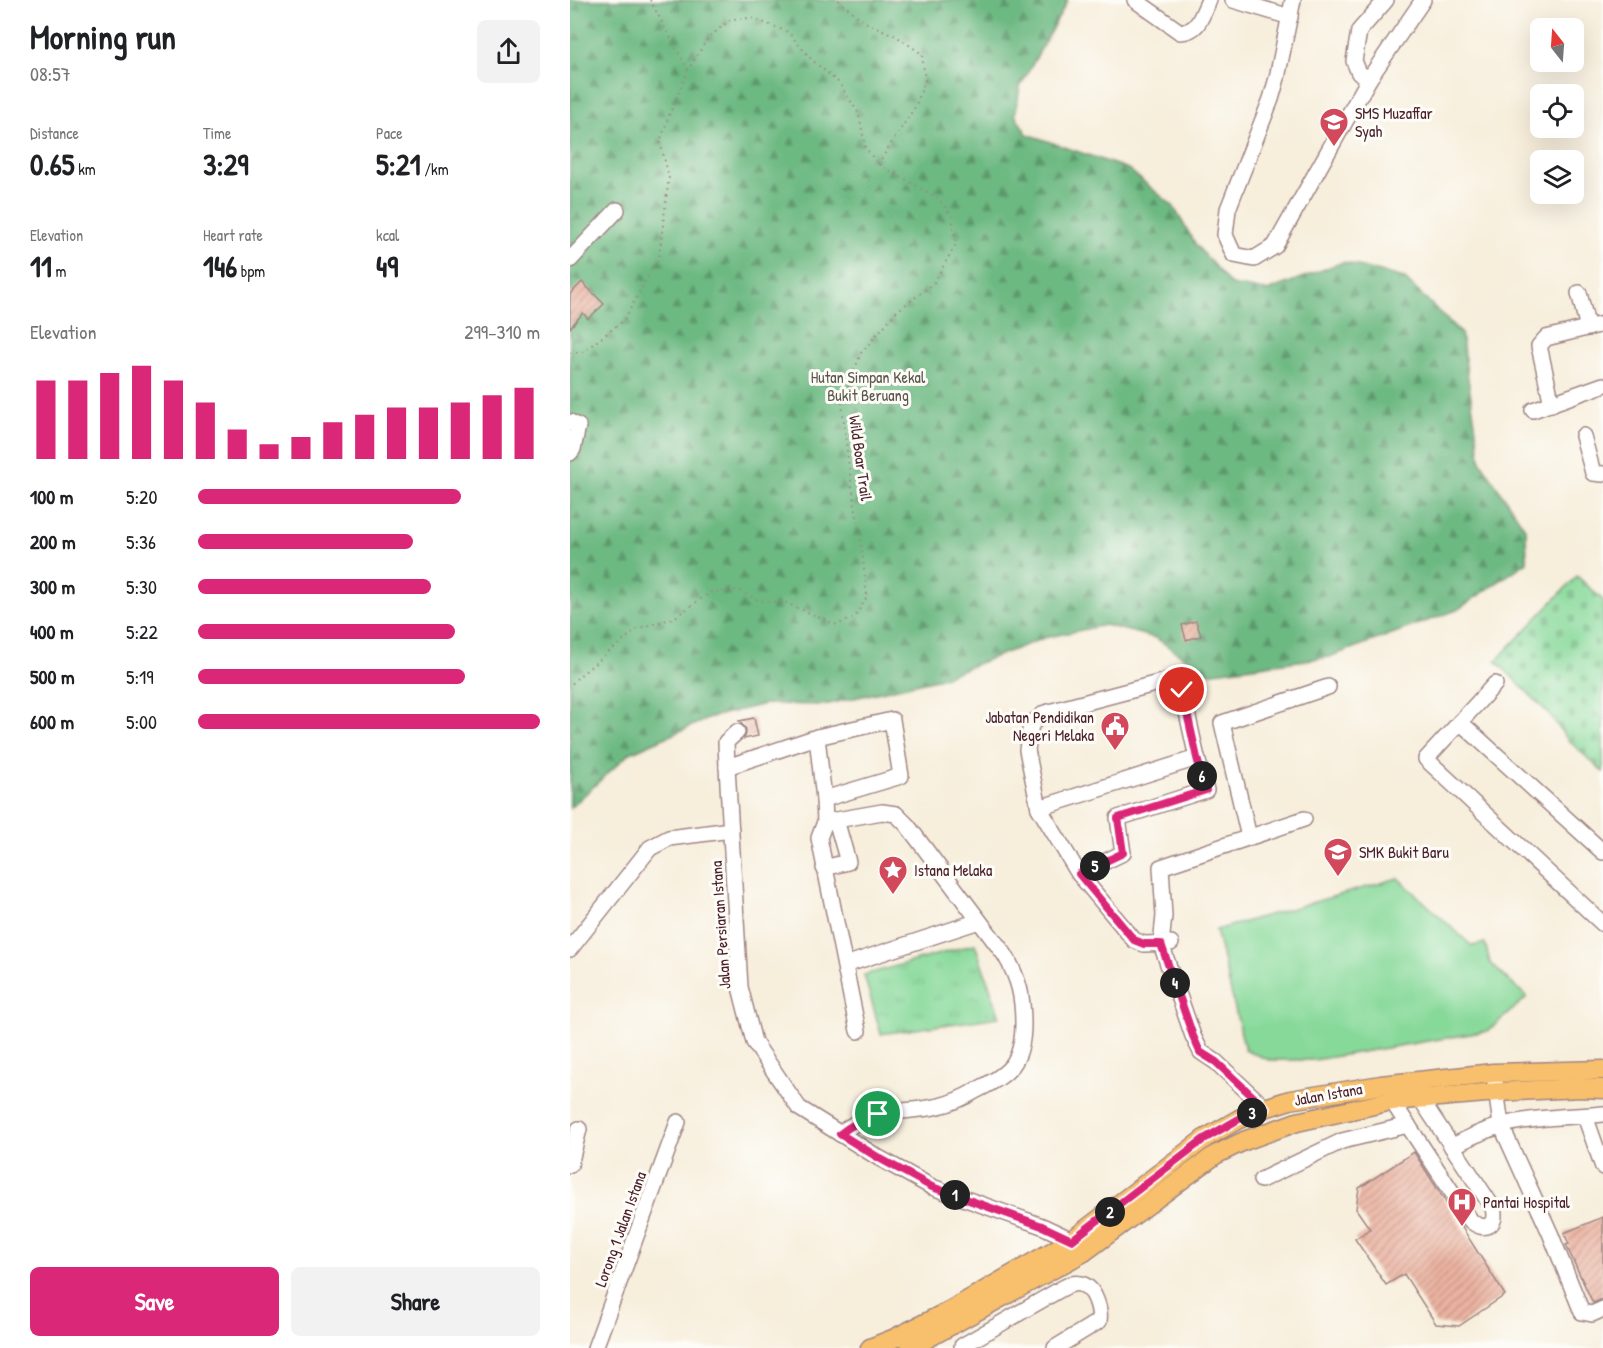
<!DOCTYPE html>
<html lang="en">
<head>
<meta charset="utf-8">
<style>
  body { margin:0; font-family:"Patrick Hand",sans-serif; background:#f2f2f2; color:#202124; height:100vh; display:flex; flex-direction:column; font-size:22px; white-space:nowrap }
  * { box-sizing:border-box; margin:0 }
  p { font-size:20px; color:#757577 }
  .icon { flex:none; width:33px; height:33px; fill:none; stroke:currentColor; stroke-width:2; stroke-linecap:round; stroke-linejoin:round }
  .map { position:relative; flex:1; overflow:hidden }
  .side { display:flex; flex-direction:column; background:#fff; width:570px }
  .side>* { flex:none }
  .needle { width:39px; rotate:343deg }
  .buttons { position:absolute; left:960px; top:18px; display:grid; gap:12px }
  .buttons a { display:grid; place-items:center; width:54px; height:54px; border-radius:9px; background:#fff; box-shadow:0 6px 24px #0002; font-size:30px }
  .pin { position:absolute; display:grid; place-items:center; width:51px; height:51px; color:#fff; margin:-26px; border:3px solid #fff; border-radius:50%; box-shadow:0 2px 6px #0007 }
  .km { position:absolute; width:30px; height:30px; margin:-15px; border-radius:50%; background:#222; color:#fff; font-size:16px; line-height:30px; text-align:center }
  .round { display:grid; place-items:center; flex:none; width:63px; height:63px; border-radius:9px; background:#f2f2f2 }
  .summary { display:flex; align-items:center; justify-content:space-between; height:102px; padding:0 30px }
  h1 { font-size:33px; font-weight:700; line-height:45px }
  .metrics { display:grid; grid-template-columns:repeat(3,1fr); gap:9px; height:102px; padding:6px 30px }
  .metrics div { display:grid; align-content:center }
  .metrics b { font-size:30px; font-weight:700 }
  .metrics small { font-size:16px; font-weight:400 }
  .metrics p { font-size:16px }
  .chart { height:168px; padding:12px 30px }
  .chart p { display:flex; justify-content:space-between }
  .chart svg { width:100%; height:108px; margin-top:6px; stroke:#db2777; stroke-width:6 }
  .action { display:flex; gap:12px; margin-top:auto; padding:12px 30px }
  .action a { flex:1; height:69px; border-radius:9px; background:#db2777; color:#fff; font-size:24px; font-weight:700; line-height:69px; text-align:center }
  .action a+a { background:#f2f2f2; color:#202124 }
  ul { padding:0 30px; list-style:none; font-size:20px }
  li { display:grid; grid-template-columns:96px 72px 1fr; align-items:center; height:45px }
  li i { height:15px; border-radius:8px; background:#db2777 }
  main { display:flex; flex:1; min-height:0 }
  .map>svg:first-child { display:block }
  .grass { fill:url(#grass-tufts); stroke:#687c62; stroke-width:1.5 }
  .forest { fill:url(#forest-firs); stroke:#5c6c56; stroke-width:1.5 }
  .cemetery { fill:url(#cemetery-stones); stroke:#687c62; stroke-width:1.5 }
  .garden { fill:#87d99a; stroke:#687c62; stroke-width:1.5 }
  .building { fill:url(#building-hatch) }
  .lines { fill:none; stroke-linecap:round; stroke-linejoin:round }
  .minor-casing { stroke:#a08683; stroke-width:18 }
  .major-casing { stroke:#a08683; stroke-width:21 }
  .path { stroke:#a08683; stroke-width:2; stroke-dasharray:1.5 4.5; stroke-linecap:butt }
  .minor { stroke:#fff; stroke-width:15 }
  .major { stroke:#f8bf6c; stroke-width:18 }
  .route-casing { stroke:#fff; stroke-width:12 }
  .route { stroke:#db2777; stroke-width:8 }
  .labels { text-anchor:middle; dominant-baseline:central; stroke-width:6; stroke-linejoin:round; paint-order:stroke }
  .poi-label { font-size:16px; fill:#4a1f2b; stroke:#fdfcf7; text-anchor:start }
  .park-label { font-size:16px; fill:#5c574c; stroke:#fdfcf7 }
  .street-label { font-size:16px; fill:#4a1f2b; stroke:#fdfcf7 }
</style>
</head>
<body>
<main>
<section class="side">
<div class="summary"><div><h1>Morning run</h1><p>08:57</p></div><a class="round"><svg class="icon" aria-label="share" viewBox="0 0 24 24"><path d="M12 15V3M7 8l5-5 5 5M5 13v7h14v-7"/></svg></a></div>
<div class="metrics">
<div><p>Distance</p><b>0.65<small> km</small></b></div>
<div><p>Time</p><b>3:29</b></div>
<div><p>Pace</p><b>5:21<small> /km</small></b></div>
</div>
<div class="metrics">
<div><p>Elevation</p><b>11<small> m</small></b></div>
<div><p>Heart rate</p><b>146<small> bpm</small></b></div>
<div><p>kcal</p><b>49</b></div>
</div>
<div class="chart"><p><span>Elevation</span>299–310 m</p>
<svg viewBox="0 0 160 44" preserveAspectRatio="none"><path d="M5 44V12M15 44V12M25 44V9M35 44V6M45 44V12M55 44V21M65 44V32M75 44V38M85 44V35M95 44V29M105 44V26M115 44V23M125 44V23M135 44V21M145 44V18M155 44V15"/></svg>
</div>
<ul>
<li><b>100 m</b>5:20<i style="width:77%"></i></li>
<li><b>200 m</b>5:36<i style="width:63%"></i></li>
<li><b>300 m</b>5:30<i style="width:68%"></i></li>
<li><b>400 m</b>5:22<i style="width:75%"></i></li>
<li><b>500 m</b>5:19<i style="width:78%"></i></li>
<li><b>600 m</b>5:00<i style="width:100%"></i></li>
</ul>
<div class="action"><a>Save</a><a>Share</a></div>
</section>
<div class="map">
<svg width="1033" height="1348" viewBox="0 0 1033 1348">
  <defs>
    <pattern id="grass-tufts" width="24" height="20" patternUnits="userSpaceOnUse" patternTransform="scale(1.5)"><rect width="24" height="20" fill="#87d99a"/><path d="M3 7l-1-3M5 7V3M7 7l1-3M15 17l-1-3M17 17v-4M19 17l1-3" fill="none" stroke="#76ba85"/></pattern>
    <pattern id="forest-firs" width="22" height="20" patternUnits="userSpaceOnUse" patternTransform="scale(1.5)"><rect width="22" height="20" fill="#6db982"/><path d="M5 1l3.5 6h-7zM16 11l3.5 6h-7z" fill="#5c966b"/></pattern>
    <pattern id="cemetery-stones" width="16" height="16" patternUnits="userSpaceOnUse" patternTransform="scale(1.5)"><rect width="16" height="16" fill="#87d99a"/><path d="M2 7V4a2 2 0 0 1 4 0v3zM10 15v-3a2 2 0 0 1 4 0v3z" fill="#76ba85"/></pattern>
    <pattern id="building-hatch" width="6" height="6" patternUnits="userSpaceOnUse" patternTransform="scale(1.5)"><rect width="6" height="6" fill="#ebb3a1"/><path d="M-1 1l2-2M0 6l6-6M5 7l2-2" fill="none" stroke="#c09183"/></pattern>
  </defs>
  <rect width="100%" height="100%" fill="#fdfcf7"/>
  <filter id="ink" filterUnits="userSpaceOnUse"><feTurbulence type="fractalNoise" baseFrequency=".0167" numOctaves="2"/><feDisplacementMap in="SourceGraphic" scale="12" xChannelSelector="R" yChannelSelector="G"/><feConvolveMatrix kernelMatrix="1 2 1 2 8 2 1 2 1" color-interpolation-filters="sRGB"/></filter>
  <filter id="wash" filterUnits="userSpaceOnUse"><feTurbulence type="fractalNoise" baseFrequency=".008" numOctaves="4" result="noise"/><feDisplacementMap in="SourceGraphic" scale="24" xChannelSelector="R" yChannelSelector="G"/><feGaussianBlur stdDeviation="1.35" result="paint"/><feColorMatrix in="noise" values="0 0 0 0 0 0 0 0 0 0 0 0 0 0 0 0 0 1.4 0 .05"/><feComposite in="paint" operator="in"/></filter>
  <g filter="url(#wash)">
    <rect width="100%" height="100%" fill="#f7eedb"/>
    <path class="grass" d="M405,944L430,1017L311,1034L294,975Z"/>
    <path class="forest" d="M0,0H498L450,87L445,115L457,134L558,169L603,206L626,245L661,285L697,291L773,262L834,278L891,333L911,462L956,530L957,562L887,610L759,657L637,673L586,638L535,625L474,638L371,678L254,705L195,704L142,717L60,753L0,808Z"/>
    <path class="cemetery" d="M1007,576L1033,600V772L997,739L979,714L926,661Z"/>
    <path class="garden" d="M828,878L902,946L915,943L920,963L957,997L918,1031L744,1060H699L675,1050L646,930Z"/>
    <g id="blocks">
      <g class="building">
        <path d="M12,282L34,304L18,319L13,313L0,328V294Z"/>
        <path d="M626,621L631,636L616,640L612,625Z"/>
        <path d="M184,718L188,736L174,739L176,734V729L169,721Z"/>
        <path d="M844,1152L935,1295L889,1326L866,1324L834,1274L816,1285L785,1239L800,1229L786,1209L789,1188Z"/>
        <path d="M1033,1217V1299L1023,1303L996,1245L999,1244L994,1233Z"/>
      </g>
    </g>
  </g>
  <g filter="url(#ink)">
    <use href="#blocks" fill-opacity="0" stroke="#a08683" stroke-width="1.5"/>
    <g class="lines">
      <g class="minor-casing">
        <g id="minor">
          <path d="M565,0L610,32C629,32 631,16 639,0"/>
          <path d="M663,0L720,17"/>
          <path d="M723,0L707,78L701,99L658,209L655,235L664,255L684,259L705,246L799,79L853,0"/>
          <path d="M799,79L789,73L784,61L789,31L816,0"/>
          <path d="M0,260L47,210"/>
          <path d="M1009,293L1018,328"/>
          <path d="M982,404L969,346L976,338L1033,324"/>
          <path d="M963,410L1033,385"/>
          <path d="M0,422L8,426L3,449L0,453"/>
          <path d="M1013,436L1023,473L1033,474"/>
          <path d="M925,684L856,759L1033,924"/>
          <path d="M890,722L1033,852"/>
          <path d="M167,732L156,742L157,767L170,987L184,1042L229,1108L309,1158L362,1187L472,1226L502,1240L508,1246"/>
          <path d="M247,737L254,799L255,822L249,838L288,1031"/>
          <path d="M157,767L247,737L322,720L331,776L254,799"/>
          <path d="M469,808L627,758"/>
          <path d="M255,822L312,812L326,814L337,825L435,955C449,979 453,996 453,1024C453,1063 439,1074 407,1090C395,1097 383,1103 369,1106C330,1115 305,1105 270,1134"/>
          <path d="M679,837L652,723L758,687"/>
          <path d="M254,868L278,862L266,820"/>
          <path d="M509,874L553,853L548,818L636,790L627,758L612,690L606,683L596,681L475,713L461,724L457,750L469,808L509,874L564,940L574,944L601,943"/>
          <path d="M0,949L80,848L99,838L161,830"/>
          <path d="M275,965L409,921"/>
          <path d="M925,1082L931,1125L980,1233L1012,1312L1022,1314L1033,1309"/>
          <path d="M822,1101L901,1221C914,1232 928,1226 923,1208L846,1092"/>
          <path d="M695,1108L646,1062L631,1052L623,1036L591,944L594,916L591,867L734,819"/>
          <path d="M1015,1116L1033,1167"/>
          <path d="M882,1147C897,1138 913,1131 930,1126C959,1117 1002,1117 1033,1114"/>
          <path d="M0,1165L9,1129"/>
          <path d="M691,1180L772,1141L838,1125"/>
          <path d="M392,1346L491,1289C497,1286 503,1282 510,1284C524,1286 531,1309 529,1321L485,1348"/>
          <path d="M25,1348L108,1122"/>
        </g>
      </g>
      <g class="major-casing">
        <g id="major">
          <path d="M300,1348L325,1338L379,1311L502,1240L634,1139L669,1119L695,1108L720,1100L811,1085L923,1073L1033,1070"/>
          <path d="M340,1348L514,1252L645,1155L674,1141L727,1122L822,1101L928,1092L1011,1088L1033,1089"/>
        </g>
      </g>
      <g class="path">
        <path d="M80,0L118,70"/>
        <path d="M268,0L295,22L326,36L352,54L355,81L345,107L308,164"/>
        <path d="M0,353L13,352L54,320L89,257L99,177L90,142L99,115L118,70L138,38L161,19L182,18L218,32L242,60L269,83L289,114L295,147L308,164L368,198L382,216L386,244L363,284L327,311L291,353L272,403L278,460L292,550L297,597L285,617L267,625L214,602L190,601L168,590L141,592L104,618L69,628L8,677L0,686"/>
      </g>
      <use href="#minor" class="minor"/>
      <use href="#major" class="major"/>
    </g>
  </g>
  <g class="lines" filter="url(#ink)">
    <g class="route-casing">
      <path id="route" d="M308,1114C293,1119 282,1124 270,1134L309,1158L362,1187L472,1226L502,1240L634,1139L669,1119L695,1108L646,1062L630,1052L623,1036L591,944H574L564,940L509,874L553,853L548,818L636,790L627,758L612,690"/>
    </g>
    <use href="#route" class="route"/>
  </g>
  <defs>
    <g id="school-pin" transform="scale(1.5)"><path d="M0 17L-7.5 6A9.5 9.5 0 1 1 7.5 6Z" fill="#d1495b" stroke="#fdfcf7"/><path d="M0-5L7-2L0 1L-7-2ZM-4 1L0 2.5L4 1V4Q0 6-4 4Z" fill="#fff"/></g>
    <g id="civic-pin" transform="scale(1.5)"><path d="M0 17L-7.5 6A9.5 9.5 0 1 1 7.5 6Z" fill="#d1495b" stroke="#fdfcf7"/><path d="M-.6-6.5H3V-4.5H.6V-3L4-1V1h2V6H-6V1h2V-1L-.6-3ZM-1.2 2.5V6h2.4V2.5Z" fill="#fff"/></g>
    <g id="sight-pin" transform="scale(1.5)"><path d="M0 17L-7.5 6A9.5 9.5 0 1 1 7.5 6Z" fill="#d1495b" stroke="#fdfcf7"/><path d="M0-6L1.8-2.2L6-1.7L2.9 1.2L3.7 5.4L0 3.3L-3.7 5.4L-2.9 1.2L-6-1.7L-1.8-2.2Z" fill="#fff"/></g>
    <g id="hospital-pin" transform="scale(1.5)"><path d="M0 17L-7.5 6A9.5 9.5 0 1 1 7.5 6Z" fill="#d1495b" stroke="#fdfcf7"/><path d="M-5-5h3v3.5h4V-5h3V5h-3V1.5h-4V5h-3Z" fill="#fff"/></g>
  </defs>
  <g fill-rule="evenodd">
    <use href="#school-pin" x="764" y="122"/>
    <use href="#civic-pin" x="545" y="726"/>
    <use href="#school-pin" x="768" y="852"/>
    <use href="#sight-pin" x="323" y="870"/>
    <use href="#hospital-pin" x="892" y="1202"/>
  </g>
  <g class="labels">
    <g class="poi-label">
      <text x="785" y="113">SMS Muzaffar<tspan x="785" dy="18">Syah</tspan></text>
      <text x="524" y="717" text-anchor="end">Jabatan Pendidikan<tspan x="524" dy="18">Negeri Melaka</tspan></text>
      <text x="789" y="852">SMK Bukit Baru</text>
      <text x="344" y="870">Istana Melaka</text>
      <text x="913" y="1202">Pantai Hospital</text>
    </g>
    <g class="park-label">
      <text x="298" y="377">Hutan Simpan Kekal<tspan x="298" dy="18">Bukit Beruang</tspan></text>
    </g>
    <g class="street-label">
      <text transform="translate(291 458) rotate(82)">Wild Boar Trail</text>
      <text transform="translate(150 925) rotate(-94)">Jalan Persiaran Istana</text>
      <text transform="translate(758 1094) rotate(-10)">Jalan Istana</text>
      <text transform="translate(50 1229) rotate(-70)">Lorong 1 Jalan Istana</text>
    </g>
  </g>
</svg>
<div class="buttons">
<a><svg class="needle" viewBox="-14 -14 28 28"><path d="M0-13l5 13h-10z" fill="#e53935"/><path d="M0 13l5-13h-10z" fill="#757577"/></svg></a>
<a><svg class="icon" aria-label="locate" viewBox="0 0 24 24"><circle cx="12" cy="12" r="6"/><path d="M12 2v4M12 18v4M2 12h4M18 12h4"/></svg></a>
<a><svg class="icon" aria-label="layers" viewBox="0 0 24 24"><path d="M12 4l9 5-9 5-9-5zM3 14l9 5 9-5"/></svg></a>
</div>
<div class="pin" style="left:308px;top:1114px;background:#1e9e55"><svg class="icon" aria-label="arrive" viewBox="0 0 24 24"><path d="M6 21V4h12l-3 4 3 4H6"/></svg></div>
<div class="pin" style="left:612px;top:690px;background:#d93025"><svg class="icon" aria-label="check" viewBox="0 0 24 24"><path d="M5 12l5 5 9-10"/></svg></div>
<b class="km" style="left:385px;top:1195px">1</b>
<b class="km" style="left:540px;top:1212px">2</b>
<b class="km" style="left:682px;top:1113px">3</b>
<b class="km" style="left:605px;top:983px">4</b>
<b class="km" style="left:525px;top:866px">5</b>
<b class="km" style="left:632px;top:776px">6</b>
</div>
</main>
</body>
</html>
